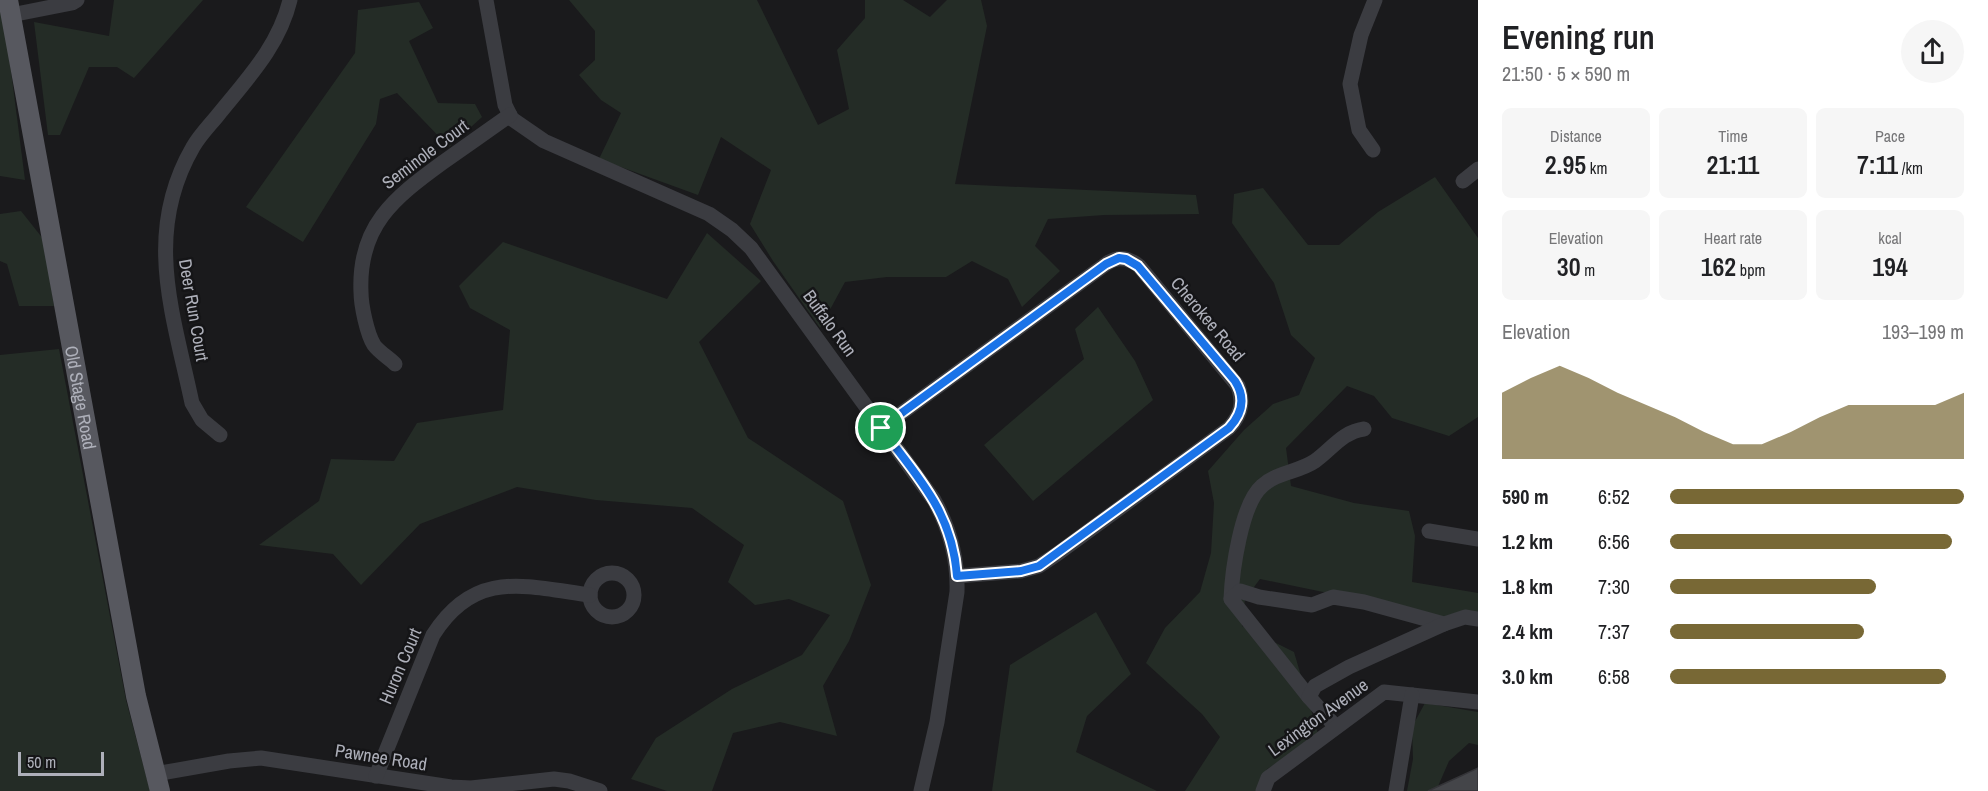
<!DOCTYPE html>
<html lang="en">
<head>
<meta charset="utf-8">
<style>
  body { margin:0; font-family:"Archivo Narrow",sans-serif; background:#f6f6f6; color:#202124; height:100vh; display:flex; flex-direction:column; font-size:22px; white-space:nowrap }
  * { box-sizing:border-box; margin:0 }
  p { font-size:20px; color:#757577 }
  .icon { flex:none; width:33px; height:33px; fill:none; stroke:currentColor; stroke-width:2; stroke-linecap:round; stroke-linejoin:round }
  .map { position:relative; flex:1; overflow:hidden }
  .drawer { display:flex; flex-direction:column; background:#fff; width:510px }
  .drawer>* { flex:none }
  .scale { position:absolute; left:18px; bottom:15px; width:86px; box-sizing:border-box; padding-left:6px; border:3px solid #aeb0ba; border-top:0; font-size:16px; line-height:21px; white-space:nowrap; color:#aeb0ba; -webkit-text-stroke:4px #151517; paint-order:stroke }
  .pin { position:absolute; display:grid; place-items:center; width:51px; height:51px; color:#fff; margin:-26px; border:3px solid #fff; border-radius:50%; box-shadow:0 2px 6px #0007 }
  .round { display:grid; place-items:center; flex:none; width:63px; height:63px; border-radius:32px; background:#f6f6f6 }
  .head { display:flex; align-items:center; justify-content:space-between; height:102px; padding:0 24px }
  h1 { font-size:33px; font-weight:600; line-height:45px }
  .metrics { display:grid; grid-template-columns:repeat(3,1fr); gap:9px; height:102px; padding:6px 24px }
  .metrics div { display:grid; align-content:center; border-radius:9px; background:#f6f6f6; text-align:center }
  .metrics b { font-size:26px; font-weight:600 }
  .metrics small { font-size:16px; font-weight:400 }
  .metrics p { font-size:16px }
  .chart { height:168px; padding:12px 24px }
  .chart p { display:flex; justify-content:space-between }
  .chart svg { width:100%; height:108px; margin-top:6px; fill:#786835; opacity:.7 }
  ul { padding:0 24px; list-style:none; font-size:20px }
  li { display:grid; grid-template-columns:96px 72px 1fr; align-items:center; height:45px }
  li i { height:15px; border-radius:8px; background:#786835 }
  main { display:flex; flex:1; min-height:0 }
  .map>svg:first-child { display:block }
  .green { fill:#242c26 }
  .building { fill:#444549; stroke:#343438; stroke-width:1.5 }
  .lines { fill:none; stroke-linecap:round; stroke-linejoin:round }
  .minor { stroke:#3b3c41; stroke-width:15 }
  .major { stroke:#57585f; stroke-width:20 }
  .route-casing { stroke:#fff; stroke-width:12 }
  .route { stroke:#1a73e8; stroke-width:8 }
  .labels { text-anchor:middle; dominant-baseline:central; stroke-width:5; stroke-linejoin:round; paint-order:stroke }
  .street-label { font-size:18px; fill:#aeb0ba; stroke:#151517 }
</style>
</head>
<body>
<main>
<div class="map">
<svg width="1478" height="791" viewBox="0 0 1478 791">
  <rect width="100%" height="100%" fill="#1a1a1c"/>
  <g class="green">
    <path d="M114,0H203L134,78L117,67H89L60,135H48L34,22L109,36Z"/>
    <path d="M569,0H757L818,125L849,109L837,50L865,18V0H903L930,17L947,0H981L987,26L955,184L1196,195L1199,214L1104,215L1048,219L1035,246L1060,271L1022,307L1008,279L972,261L946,277H887L845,282L820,328L773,261L750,224L771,170L721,137L698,195L599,159L621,113L601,100L579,75L595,60V31Z"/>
    <path d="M419,2L433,28L409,41L438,103L475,104L482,117L449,147L397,93L380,99L376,124L303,242L246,207L355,53L358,10Z"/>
    <path d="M0,5L6,32L25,180L0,176Z"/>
    <path d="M1435,177L1478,238V417L1449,436L1392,418L1374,396L1347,386L1286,448L1291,486L1354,503L1409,511L1415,536L1412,582L1478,593V624L1260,579L1245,599L1242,626L1294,652L1319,737L1267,769L1257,791H1185L1220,737L1202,714L1146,663L1165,628L1200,592L1211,553L1214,503L1208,471L1244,430L1273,404L1299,395L1315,358L1291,335L1274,283L1232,223L1234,194L1263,188L1308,245H1339L1378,212Z"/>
    <path d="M21,211L44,240L54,306H19L7,264L0,261V214Z"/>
    <path d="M707,233L761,281L699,342L748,438L843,501L871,585L849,641L823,686L837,736L780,722L733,733L712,791H667L631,779L656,738L732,689L802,655L830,615L789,599L755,605L728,582L744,545L692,508L596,500L517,487L420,524L361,585L333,554L259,545L319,501L331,459L394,461L417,423L503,410L510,330L470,308L459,286L503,242L667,299Z"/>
    <path d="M1098,307L1135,361L1153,400L1033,501L984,445L1084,359L1075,329Z"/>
    <path d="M59,349L126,700L150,791H0V355Z"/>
    <path d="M1096,612L1131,674L1087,716L1076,752L1157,791H992L1010,665Z"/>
    <path d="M1425,703L1478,712V745L1469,743L1449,761L1436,791H1407L1413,759L1412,727Z"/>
  </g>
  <path class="building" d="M1478,768V791H1428L1452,780Z"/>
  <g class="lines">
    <g class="minor">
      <path d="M486,0L505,105L512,119L544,141L709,214L732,230L751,248L934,500C950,529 958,558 957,592L937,722L921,791"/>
      <path d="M11,15L72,3L77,0"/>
      <path d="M1373,150L1359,130L1350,84L1361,35L1375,0"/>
      <path d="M1463,181L1478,169"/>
      <path d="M395,364C389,358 379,352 374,345C367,334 361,305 361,292C358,226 394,198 442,163C465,147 487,131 510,115"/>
      <path d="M881,428L1106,264C1117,256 1128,257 1139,266L1238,386C1244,403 1241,415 1229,428L1057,554L1039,566L1021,571L957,576"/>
      <path d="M220,435L202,420L192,403C173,313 143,233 193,147C200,135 210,125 218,115C247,79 279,46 290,0"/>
      <path d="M1429,531L1478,539"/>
      <circle cx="612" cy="595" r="22"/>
      <path d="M1231,599C1232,572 1241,504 1262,486C1277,472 1299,472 1315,461C1332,449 1342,432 1364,429"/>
      <path d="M1309,697L1231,599L1240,591L1259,597L1312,605L1333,597L1364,602L1444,624"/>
      <path d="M1336,727L1309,697L1315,686L1349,667L1444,624L1465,617L1478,619"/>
      <path d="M155,774L229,761L261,758L451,787L471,788L554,779L569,781L600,791"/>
      <path d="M376,776L433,635C475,569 524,586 590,595"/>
      <path d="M1263,791L1268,778L1384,692L1478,702"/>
      <path d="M1396,791L1412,695"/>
    </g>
    <path class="major" id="s1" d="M8,0L136,696L160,791"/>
  </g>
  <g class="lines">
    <g class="route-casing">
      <path id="route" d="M1119,258L1126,259L1138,266L1235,381C1246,398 1242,414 1229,428L1039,566L1021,571L957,576C952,511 918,478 881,428L1106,264Z"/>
    </g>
    <use href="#route" class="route"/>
  </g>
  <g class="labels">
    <g class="street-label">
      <text transform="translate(425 154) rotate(-37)">Seminole Court</text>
      <text transform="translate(194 310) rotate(80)">Deer Run Court</text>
      <text transform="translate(1208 319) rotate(50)">Cherokee Road</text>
      <text transform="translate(830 323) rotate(54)">Buffalo Run</text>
      <text stroke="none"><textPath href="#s1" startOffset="404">Old Stage Road</textPath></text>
      <text transform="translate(400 666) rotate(-67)">Huron Court</text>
      <text transform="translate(1318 717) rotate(-36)">Lexington Avenue</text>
      <text transform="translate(381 757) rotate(9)">Pawnee Road</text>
    </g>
  </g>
</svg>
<div class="scale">50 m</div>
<div class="pin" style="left:881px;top:428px;background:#1e9e55"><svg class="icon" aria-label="arrive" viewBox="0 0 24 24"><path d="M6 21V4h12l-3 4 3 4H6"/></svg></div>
</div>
<section class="drawer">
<div class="head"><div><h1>Evening run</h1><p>21:50 · 5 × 590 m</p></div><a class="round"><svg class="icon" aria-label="share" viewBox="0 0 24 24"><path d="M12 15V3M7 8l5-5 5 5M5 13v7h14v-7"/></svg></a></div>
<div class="metrics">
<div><p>Distance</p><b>2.95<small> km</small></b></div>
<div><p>Time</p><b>21:11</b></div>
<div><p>Pace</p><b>7:11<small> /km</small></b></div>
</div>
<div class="metrics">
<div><p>Elevation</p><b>30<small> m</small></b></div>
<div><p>Heart rate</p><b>162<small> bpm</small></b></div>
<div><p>kcal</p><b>194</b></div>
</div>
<div class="chart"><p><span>Elevation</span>193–199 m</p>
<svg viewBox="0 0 160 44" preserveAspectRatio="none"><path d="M0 44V17L10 11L20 6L30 11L40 17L50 22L60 27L70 33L80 38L90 38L100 33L110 27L120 22L130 22L140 22L150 22L160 17V44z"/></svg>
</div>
<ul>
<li><b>590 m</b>6:52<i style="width:100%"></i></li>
<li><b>1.2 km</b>6:56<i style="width:96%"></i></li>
<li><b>1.8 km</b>7:30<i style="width:70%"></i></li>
<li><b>2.4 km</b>7:37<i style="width:66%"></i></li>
<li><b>3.0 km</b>6:58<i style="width:94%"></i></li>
</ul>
</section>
</main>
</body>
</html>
